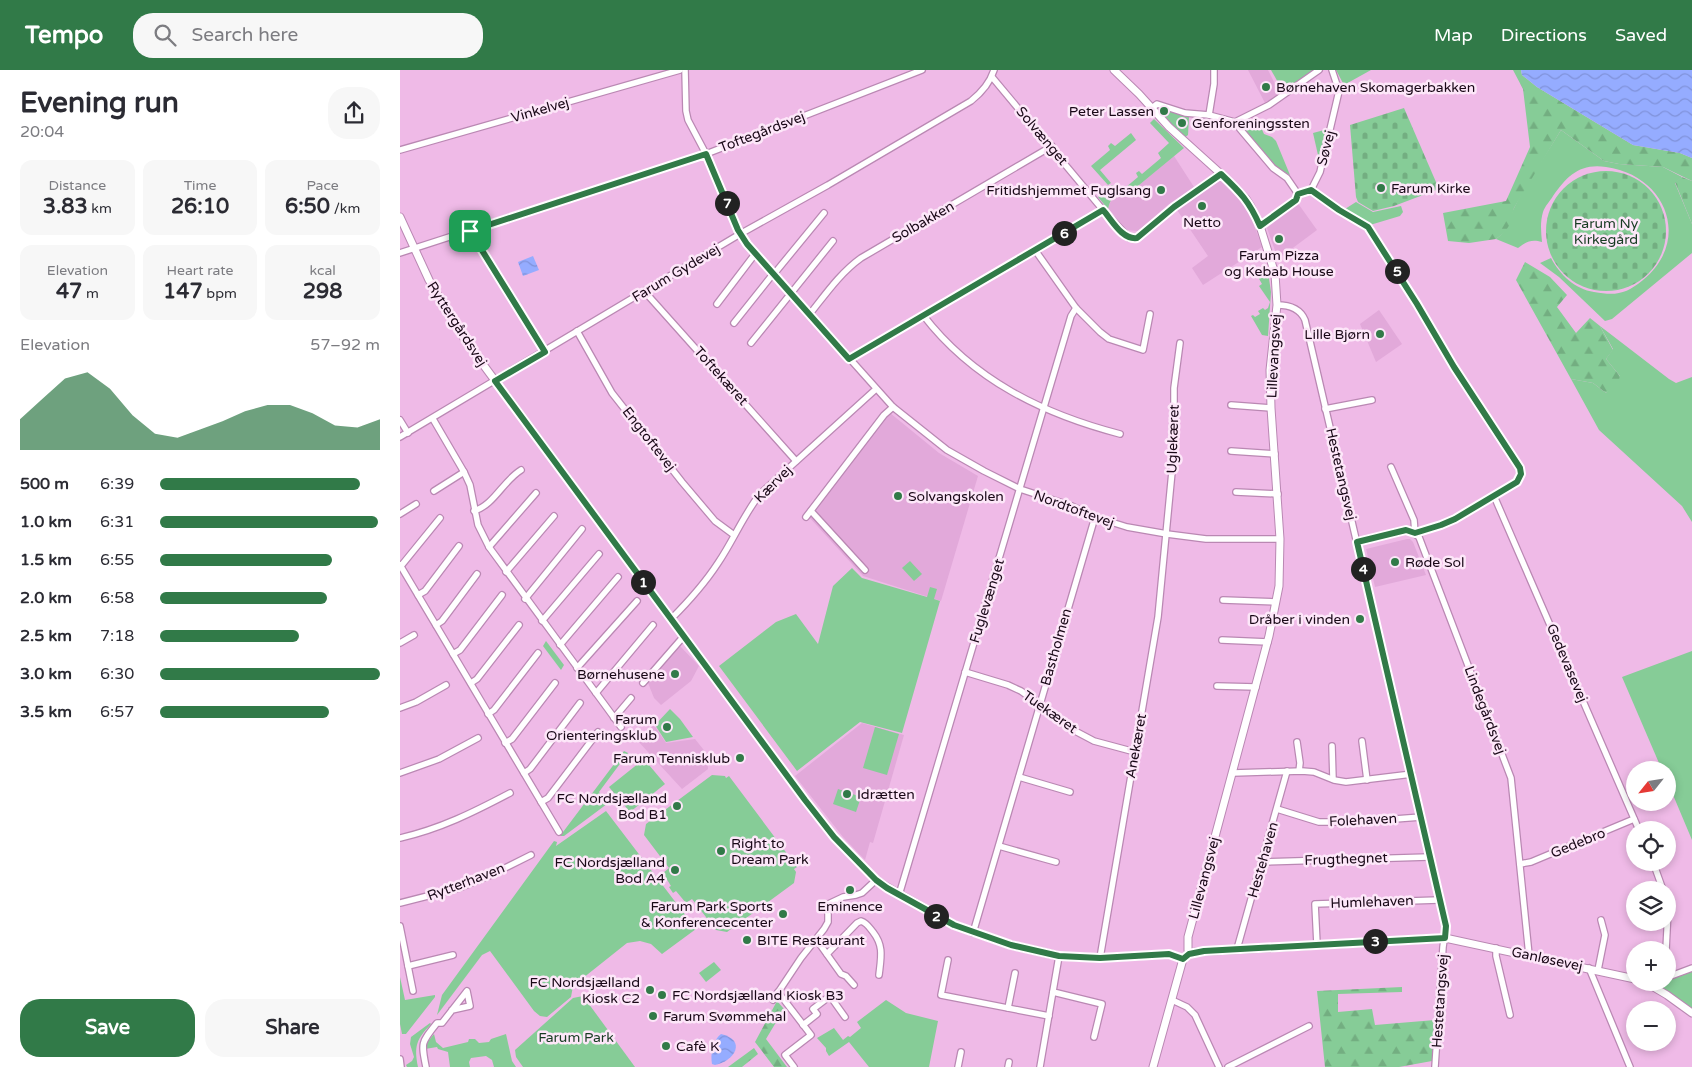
<!DOCTYPE html>
<html lang="en">
<head>
<meta charset="utf-8">
<style>
  body { margin:0; font-family:"Varela Round",sans-serif; background:#f7f7f7; color:#2b2b33; height:100vh; display:flex; flex-direction:column; font-size:19px; white-space:nowrap }
  * { box-sizing:border-box; margin:0 }
  p { font-size:16px; color:#7c7c81 }
  .icon { flex:none; width:28px; height:28px; fill:none; stroke:currentColor; stroke-width:2; stroke-linecap:round; stroke-linejoin:round }
  .map { position:relative; flex:1; overflow:hidden }
  .sheet { display:flex; flex-direction:column; background:#fff; width:400px }
  .sheet>* { flex:none }
  .needle { width:32px; rotate:240deg }
  .fabs { position:absolute; left:1226px; top:691px; display:grid; gap:10px }
  .fabs a { display:grid; place-items:center; width:50px; height:50px; border-radius:50%; background:#fff; box-shadow:0 2px 8px #0003; font-size:25px }
  .pin { position:absolute; display:grid; place-items:center; width:42px; height:42px; color:#fff; margin:-21px; border-radius:10px; box-shadow:0 2px 8px #0006 }
  .km { position:absolute; width:25px; height:25px; margin:-12px; border-radius:50%; background:#222; color:#fff; font-size:14px; line-height:25px; text-align:center }
  .round { display:grid; place-items:center; flex:none; width:52px; height:52px; border-radius:20px; background:#f7f7f7 }
  .headline { display:flex; align-items:center; justify-content:space-between; height:85px; padding:0 20px }
  h1 { font-size:28px; font-weight:700; line-height:38px }
  .figures { display:grid; grid-template-columns:repeat(3,1fr); gap:8px; height:85px; padding:5px 20px }
  .figures div { display:grid; align-content:center; border-radius:12px; background:#f7f7f7; text-align:center }
  .figures b { font-size:21px; font-weight:700 }
  .figures small { font-size:14px; font-weight:400 }
  .figures p { font-size:14px }
  .chart { height:140px; padding:10px 20px }
  .chart p { display:flex; justify-content:space-between }
  .chart svg { width:100%; height:90px; margin-top:5px; fill:#317a48; opacity:.7 }
  .cta { display:flex; gap:10px; margin-top:auto; padding:10px 20px }
  .cta a { flex:1; height:58px; border-radius:20px; background:#317a48; color:#fff; font-size:20px; font-weight:700; line-height:58px; text-align:center }
  .cta a+a { background:#f7f7f7; color:#2b2b33 }
  ul { padding:0 20px; list-style:none; font-size:16px }
  li { display:grid; grid-template-columns:80px 60px 1fr; align-items:center; height:38px }
  li i { height:12px; border-radius:6px; background:#317a48 }
  header { display:flex; align-items:center; gap:30px; box-sizing:border-box; height:70px; padding:0 25px; background:#317a48; color:#fff }
  header strong { font-size:24px }
  nav { display:flex; gap:28px; margin-inline-start:auto; font-size:18px }
  .search { width:350px; height:45px; background:#f7f7f7; display:flex; align-items:center; gap:12px; box-sizing:border-box; padding:0 18px; border-radius:20px; color:#7c7c81; font-size:19px }
  main { display:flex; flex:1; min-height:0 }
  .map>svg:first-child { display:block }
  .built { fill:#e2a9da }
  .green { fill:#86cc97 }
  .forest { fill:url(#forest-firs) }
  .cemetery { fill:url(#cemetery-stones) }
  .water { fill:url(#water-waves) }
  .lines { fill:none; stroke-linecap:round; stroke-linejoin:round }
  .minor-casing { stroke:#ba88b3; stroke-width:8 }
  .tertiary-casing { stroke:#ba88b3; stroke-width:9 }
  .minor { stroke:#fff; stroke-width:5.5 }
  .tertiary { stroke:#fff; stroke-width:7 }
  .route-casing { stroke:#fff; stroke-width:10 }
  .route { stroke:#317a48; stroke-width:6 }
  .poi-dot { fill:#317a48; stroke:#fde7f9; stroke-width:2 }
  .labels { text-anchor:middle; dominant-baseline:central; stroke-width:5; stroke-linejoin:round; paint-order:stroke }
  .poi-label { font-size:14px; fill:#190817; stroke:#fde7f9; text-anchor:start }
  .street-label { font-size:14px; fill:#190817; stroke:#fde7f9 }
  .park-label { font-size:14px; fill:#173b22; stroke:#fde7f9 }
</style>
</head>
<body>
<header>
<strong>Tempo</strong>
<div class="search"><svg class="icon" aria-label="search" viewBox="0 0 24 24"><circle cx="10" cy="10" r="6"/><path d="M15 15l6 6"/></svg>Search here</div>
<nav><a>Map</a><a>Directions</a><a>Saved</a></nav>
</header>
<main>
<section class="sheet">
<div class="headline"><div><h1>Evening run</h1><p>20:04</p></div><a class="round"><svg class="icon" aria-label="share" viewBox="0 0 24 24"><path d="M12 15V3M7 8l5-5 5 5M5 13v7h14v-7"/></svg></a></div>
<div class="figures">
<div><p>Distance</p><b>3.83<small> km</small></b></div>
<div><p>Time</p><b>26:10</b></div>
<div><p>Pace</p><b>6:50<small> /km</small></b></div>
</div>
<div class="figures">
<div><p>Elevation</p><b>47<small> m</small></b></div>
<div><p>Heart rate</p><b>147<small> bpm</small></b></div>
<div><p>kcal</p><b>298</b></div>
</div>
<div class="chart"><p><span>Elevation</span>57–92 m</p>
<svg viewBox="0 0 160 44" preserveAspectRatio="none"><path d="M0 44V29L10 19L20 9L30 6L40 14L50 27L60 36L70 38L80 34L90 30L100 25L110 22L120 22L130 26L140 32L150 33L160 29V44z"/></svg>
</div>
<ul>
<li><b>500 m</b>6:39<i style="width:91%"></i></li>
<li><b>1.0 km</b>6:31<i style="width:99%"></i></li>
<li><b>1.5 km</b>6:55<i style="width:78%"></i></li>
<li><b>2.0 km</b>6:58<i style="width:76%"></i></li>
<li><b>2.5 km</b>7:18<i style="width:63%"></i></li>
<li><b>3.0 km</b>6:30<i style="width:100%"></i></li>
<li><b>3.5 km</b>6:57<i style="width:77%"></i></li>
</ul>
<div class="cta"><a>Save</a><a>Share</a></div>
</section>
<div class="map">
<svg width="1292" height="997" viewBox="0 0 1292 997">
  <defs>
    <pattern id="forest-firs" width="22" height="20" patternUnits="userSpaceOnUse" patternTransform="scale(1.25)"><rect width="22" height="20" fill="#86cc97"/><path d="M5 1l3.5 6h-7zM16 11l3.5 6h-7z" fill="#73ae81"/></pattern>
    <pattern id="cemetery-stones" width="16" height="16" patternUnits="userSpaceOnUse" patternTransform="scale(1.25)"><rect width="16" height="16" fill="#86cc97"/><path d="M2 7V4a2 2 0 0 1 4 0v3zM10 15v-3a2 2 0 0 1 4 0v3z" fill="#73ae81"/></pattern>
    <pattern id="water-waves" width="16" height="10" patternUnits="userSpaceOnUse" patternTransform="scale(1.25)"><rect width="16" height="10" fill="#95acff"/><path d="M0 5q4-4 8 0t8 0" fill="none" stroke="#8092da"/></pattern>
  </defs>
  <rect width="100%" height="100%" fill="#efbae7"/>
  <g class="built">
    <path d="M848,0H868L880,24L865,33Z"/>
    <path d="M774,86L794,117L769,134L738,161L726,160L708,138L712,128L719,124L727,125Z"/>
    <path d="M822,109L840,126L849,141L862,177L803,215L792,198L808,186L777,140Z"/>
    <path d="M897,132L917,160L878,189L867,158Z"/>
    <path d="M979,240L1002,274L976,292L960,254Z"/>
    <path d="M490,343L539,383L578,406L541,531L463,506L408,446L484,348Z"/>
    <path d="M1007,469H1010L1013,472L1026,505L975,517L966,479Z"/>
    <path d="M280,576L299,596L291,611L261,635L254,628L248,613Z"/>
    <path d="M462,653L504,665L473,773L470,772L465,790L443,767L395,706Z"/>
    <path d="M254,655L266,673L295,669L307,684L308,699L282,719L237,670Z"/>
  </g>
  <g class="green">
    <path d="M871,0H914L883,21Z"/>
    <path d="M936,0H971L944,15Z"/>
    <path d="M762,38L789,47L788,65L784,68L762,46L761,40Z"/>
    <path d="M754,49L784,78L727,125C714,124 711,127 708,139L698,127L712,115L719,123L738,107L736,103L739,101L742,104L761,88L758,83L769,73L750,53Z"/>
    <path d="M841,53L844,57L859,53L864,64L872,67L876,71L890,105L877,99L839,55Z"/>
    <path d="M928,59L920,85H918L913,63Z"/>
    <path d="M1161,60L1204,91L1219,94L1263,97L1282,107L1275,113L1292,154V183L1212,249L1205,251L1159,207L1140,193L1151,188C1160,205 1175,219 1194,222C1216,226 1226,224 1243,210C1292,170 1266,105 1206,97C1180,93 1167,106 1153,126C1150,131 1145,136 1143,142C1140,152 1141,162 1142,172C1131,169 1126,172 1118,178L1096,169C1113,156 1107,152 1115,136C1128,110 1146,85 1161,60Z"/>
    <path d="M731,63L736,70L700,100L711,113L708,115L691,96L710,80L708,76L711,73L715,76Z"/>
    <path d="M956,132L973,142L1001,136L1003,142L1000,146L970,155L945,140V139Z"/>
    <path d="M868,202L871,222L868,266L862,265L851,246L853,245L855,247L860,244L858,241L863,238L865,240L868,238L870,232L859,216L862,214L858,207Z"/>
    <path d="M1200,256L1269,309L1276,313L1292,307V452L1282,436L1199,360L1171,309L1193,313L1206,323L1220,306L1206,289L1213,279Z"/>
    <path d="M510,491L522,504L514,511L502,498Z"/>
    <path d="M452,498L462,508L527,527L530,517L537,519L534,529L540,531L502,663L460,652L397,701L319,596L376,552L396,544L418,574L433,516Z"/>
    <path d="M146,571L164,595L161,600L143,576Z"/>
    <path d="M1292,581V770L1268,713V700H1262L1222,607Z"/>
    <path d="M270,639L280,649L293,667L266,672L255,655Z"/>
    <path d="M475,657L499,664L487,705L463,698Z"/>
    <path d="M224,681L228,683L199,722L207,734L164,766H160Z"/>
    <path d="M244,689L265,714L230,742L209,717Z"/>
    <path d="M312,705L325,706L326,708L329,706L397,797L394,799L396,802L394,813L327,862L316,860L292,829L286,833L276,821L273,823L269,817L271,816L263,803L269,798L244,765L246,754Z"/>
    <path d="M438,719L461,727L456,742L433,734Z"/>
    <path d="M206,741L296,859L262,884L251,874L240,871L227,873L173,916L171,927L147,947L140,946L134,941L90,881L82,885L37,945L42,925L154,771L157,772L156,776Z"/>
    <path d="M314,892L321,900L306,912L299,903Z"/>
    <path d="M1292,900V939L1258,916L1261,913L1268,912V910Z"/>
    <path d="M0,907L5,930L35,925V927L6,964H2L0,954Z"/>
    <path d="M183,926L235,997H123L116,987L115,980L173,928Z"/>
    <path d="M486,930L506,943L538,951L529,997H469L449,972L429,986L426,981V978L417,968L434,958L443,970L448,966L450,967L461,958L457,952Z"/>
    <path d="M30,953L31,954C16,970 14,976 18,997H7L6,995L12,991L14,987L10,974L11,967Z"/>
    <path d="M34,964L36,972L43,978L68,972L69,969H75L79,973L89,972L91,969L106,964L112,991L116,997H94L92,990L86,986L71,988L69,992L70,997H50L48,982L38,979L37,977L25,979V975Z"/>
  </g>
  <g class="forest">
    <path d="M1113,0H1121L1122,5L1137,17L1233,75L1280,83L1292,88V111L1263,97L1219,94L1204,91L1161,60L1114,138L1110,154L1105,162L1096,169L1069,173L1048,171L1043,143L1106,131L1130,77L1123,19Z"/>
    <path d="M1125,192L1150,207L1167,225L1157,237L1176,263L1190,248L1200,256L1213,280L1206,289L1220,306L1218,313L1206,323L1193,313L1171,309L1116,210Z"/>
    <path d="M1002,917V922L938,924V942L972,939L975,955L1035,950L1032,991L999,997H925L917,921Z"/>
    <path d="M377,931L384,939L366,969L387,997H374L355,972Z"/>
    <path d="M354,978L358,984L342,997H328Z"/>
  </g>
  <g class="cemetery">
    <path d="M1004,38L1039,119L994,136L973,141L958,132L956,127L950,55Z"/>
    <circle cx="1206" cy="161" r="60"/>
    <path d="M1282,107L1292,111V154L1275,112Z"/>
  </g>
  <g class="water">
    <path d="M1121,0H1292V88L1280,83L1233,75L1137,17L1122,5Z"/>
    <path d="M133,186L139,200L123,206L118,192Z"/>
    <path d="M321,964C347,970 335,991 315,995L312,994C310,984 313,970 321,964Z"/>
  </g>
  <g class="lines">
    <g class="minor-casing">
      <g id="minor">
        <path d="M285,0L286,41L288,50L306,84L338,160L347,174L493,337L547,380L584,401L620,419L672,436L695,447L727,457L767,464L806,469H880"/>
        <path d="M592,7L703,140L729,168H737L774,137L821,104"/>
        <path d="M752,38L757,34L785,43L809,45L835,52L869,35L919,0"/>
        <path d="M809,45L814,14V0"/>
        <path d="M840,59L873,98L887,108L898,124"/>
        <path d="M0,80L280,0"/>
        <path d="M911,120L939,140L969,157L1017,234L1054,297L1120,398L1121,404L1117,412L1055,449L1041,455L1015,463L1014,450L991,397"/>
        <path d="M860,156L896,130L898,124L911,120L920,102L939,21L932,0"/>
        <path d="M71,161L145,282"/>
        <path d="M635,180L676,238L700,262L709,269L743,280L750,244"/>
        <path d="M0,183L306,84L522,0"/>
        <path d="M374,204L424,143"/>
        <path d="M245,222L396,391"/>
        <path d="M317,234L355,184"/>
        <path d="M877,235C889,235 900,238 905,250L1046,856L1043,877L1035,997"/>
        <path d="M409,245C425,225 440,203 461,188L652,76"/>
        <path d="M523,245C573,310 643,344 720,364"/>
        <path d="M334,253L373,204"/>
        <path d="M177,261L212,323L282,412L315,451L334,465"/>
        <path d="M351,273L433,171"/>
        <path d="M449,289L703,140"/>
        <path d="M831,335L871,338"/>
        <path d="M925,339L972,330"/>
        <path d="M33,349L64,402L70,415L78,455L89,477L221,657"/>
        <path d="M0,350L8,363"/>
        <path d="M0,367L340,164L428,115L571,31C581,23 590,13 594,0"/>
        <path d="M831,381L875,384"/>
        <path d="M34,421L64,402"/>
        <path d="M836,422L878,424"/>
        <path d="M1094,426L1239,760"/>
        <path d="M74,441C94,435 103,411 121,400"/>
        <path d="M411,441L465,500"/>
        <path d="M0,444L16,434"/>
        <path d="M406,447L484,345L493,337"/>
        <path d="M957,472L1006,460L1011,461L1019,467L1111,708L1129,885"/>
        <path d="M89,477L136,423"/>
        <path d="M0,495L159,762"/>
        <path d="M1,496L40,448"/>
        <path d="M106,502L154,446"/>
        <path d="M18,525L25,521L59,476"/>
        <path d="M125,529L182,459"/>
        <path d="M823,530L876,532"/>
        <path d="M271,549C288,532 305,513 318,493C333,471 343,446 360,424L476,319"/>
        <path d="M142,551L199,484"/>
        <path d="M36,555L42,551L77,504"/>
        <path d="M822,570L868,572"/>
        <path d="M0,573L14,565"/>
        <path d="M160,575L218,507"/>
        <path d="M53,584L60,580L102,525"/>
        <path d="M177,598L237,531"/>
        <path d="M565,602L608,615L621,621L677,662L694,671L735,682"/>
        <path d="M71,613L77,609L119,555"/>
        <path d="M243,613L284,566"/>
        <path d="M817,616L856,617"/>
        <path d="M196,623L253,555"/>
        <path d="M0,638L16,632L46,615"/>
        <path d="M88,644L94,640L138,583"/>
        <path d="M214,648L231,628"/>
        <path d="M962,671L967,710"/>
        <path d="M897,672L900,693L899,701"/>
        <path d="M105,673L112,669L155,613"/>
        <path d="M932,676L933,709"/>
        <path d="M0,703L39,689L78,668"/>
        <path d="M124,703L130,699L180,633"/>
        <path d="M833,703L902,701L914,702L934,710L946,712L1012,704"/>
        <path d="M619,707L670,722"/>
        <path d="M141,732L148,728L198,662"/>
        <path d="M877,739L919,752H956L1021,747"/>
        <path d="M0,768C40,759 74,742 110,723"/>
        <path d="M599,776L656,792"/>
        <path d="M862,792L1029,787"/>
        <path d="M1253,792L1263,820"/>
        <path d="M1120,794L1131,792L1234,749"/>
        <path d="M499,825L671,246L676,238"/>
        <path d="M0,833L59,818L91,805L131,785"/>
        <path d="M0,856L13,921"/>
        <path d="M573,863L695,447"/>
        <path d="M416,869L441,904L446,906L454,915"/>
        <path d="M917,874L915,834L1039,830"/>
        <path d="M1096,878V886L1110,945"/>
        <path d="M837,879L887,701"/>
        <path d="M1266,880L1268,840"/>
        <path d="M427,884L457,853L461,851C467,853 469,857 473,862C484,876 481,887 479,905"/>
        <path d="M700,888L758,547L774,381V318L780,273"/>
        <path d="M548,890L541,925L649,946"/>
        <path d="M8,896L53,885"/>
        <path d="M1189,898L1230,997"/>
        <path d="M1198,900L1205,865L1201,850"/>
        <path d="M1268,907L1292,898"/>
        <path d="M378,922L411,965L385,985L394,997"/>
        <path d="M653,922L702,934L694,967"/>
        <path d="M373,930L401,888L424,859L428,852V844L426,835L443,827L456,825L462,823L476,810"/>
        <path d="M772,930L787,937L795,945L819,997"/>
        <path d="M608,938L615,903"/>
        <path d="M403,955L417,944L413,939L430,926L445,947"/>
        <path d="M0,989L1,997"/>
        <path d="M26,997C21,972 21,973 37,953H42L67,921L70,936L52,940"/>
        <path d="M558,997L561,982"/>
        <path d="M608,997L609,992"/>
        <path d="M640,997L659,886"/>
        <path d="M828,997L909,956"/>
      </g>
    </g>
    <g class="tertiary-casing">
      <g id="tertiary">
        <path d="M714,0L739,24L769,57L821,104L846,129L851,137L860,156L875,204L877,235L870,300L871,338L880,469L879,516L869,566L788,867V880L789,884"/>
        <path d="M0,147L29,210L65,270L405,730L434,767L476,810L487,817L554,855L611,875L659,886L700,888L769,884L783,889"/>
        <path d="M1245,912L1267,925L1292,943"/>
        <path d="M753,997L783,889L789,884L795,882L1045,868L1235,909"/>
      </g>
    </g>
    <use href="#minor" class="minor"/>
    <use href="#tertiary" class="tertiary"/>
  </g>
  <g class="lines">
    <g class="route-casing">
      <path id="route" d="M306,84L338,160L347,174L449,289L703,140C712,150 722,170 737,168L774,137L821,104C841,123 849,131 860,156L896,130L898,124L911,120L939,140L968,157L1017,234L1054,297L1120,398L1121,404L1117,412L1055,449L1041,455L1015,463L1006,460L957,472L1046,856L1045,868L804,881L789,884L783,889L769,884L700,888L659,886L611,875L554,855L487,818L476,810L434,767L405,730L95,311L145,282L70,161Z"/>
    </g>
    <use href="#route" class="route"/>
  </g>
  <g class="poi-dot">
    <circle cx="866" cy="17" r="5"/>
    <circle cx="764" cy="41" r="5"/>
    <circle cx="782" cy="53" r="5"/>
    <circle cx="981" cy="118" r="5"/>
    <circle cx="761" cy="120" r="5"/>
    <circle cx="802" cy="136" r="5"/>
    <circle cx="879" cy="169" r="5"/>
    <circle cx="980" cy="264" r="5"/>
    <circle cx="498" cy="426" r="5"/>
    <circle cx="995" cy="492" r="5"/>
    <circle cx="960" cy="549" r="5"/>
    <circle cx="275" cy="604" r="5"/>
    <circle cx="267" cy="657" r="5"/>
    <circle cx="340" cy="688" r="5"/>
    <circle cx="447" cy="724" r="5"/>
    <circle cx="277" cy="736" r="5"/>
    <circle cx="321" cy="781" r="5"/>
    <circle cx="275" cy="800" r="5"/>
    <circle cx="450" cy="820" r="5"/>
    <circle cx="383" cy="844" r="5"/>
    <circle cx="347" cy="870" r="5"/>
    <circle cx="250" cy="920" r="5"/>
    <circle cx="262" cy="925" r="5"/>
    <circle cx="253" cy="946" r="5"/>
    <circle cx="266" cy="976" r="5"/>
  </g>
  <g class="labels">
    <g class="poi-label">
      <text x="876" y="17">Børnehaven Skomagerbakken</text>
      <text x="754" y="41" text-anchor="end">Peter Lassen</text>
      <text x="792" y="53">Genforeningssten</text>
      <text x="991" y="118">Farum Kirke</text>
      <text x="751" y="120" text-anchor="end">Fritidshjemmet Fuglsang</text>
      <text x="802" y="152" text-anchor="middle">Netto</text>
      <text x="879" y="185" text-anchor="middle">Farum Pizza<tspan x="879" dy="16">og Kebab House</tspan></text>
      <text x="970" y="264" text-anchor="end">Lille Bjørn</text>
      <text x="508" y="426">Solvangskolen</text>
      <text x="1005" y="492">Røde Sol</text>
      <text x="950" y="549" text-anchor="end">Dråber i vinden</text>
      <text x="265" y="604" text-anchor="end">Børnehusene</text>
      <text x="257" y="649" text-anchor="end">Farum<tspan x="257" dy="16">Orienteringsklub</tspan></text>
      <text x="330" y="688" text-anchor="end">Farum Tennisklub</text>
      <text x="457" y="724">Idrætten</text>
      <text x="267" y="728" text-anchor="end">FC Nordsjælland<tspan x="267" dy="16">Bod B1</tspan></text>
      <text x="331" y="773">Right to<tspan x="331" dy="16">Dream Park</tspan></text>
      <text x="265" y="792" text-anchor="end">FC Nordsjælland<tspan x="265" dy="16">Bod A4</tspan></text>
      <text x="373" y="836" text-anchor="end">Farum Park Sports<tspan x="373" dy="16">&amp; Konferencecenter</tspan></text>
      <text x="450" y="836" text-anchor="middle">Eminence</text>
      <text x="357" y="870">BITE Restaurant</text>
      <text x="240" y="912" text-anchor="end">FC Nordsjælland<tspan x="240" dy="16">Kiosk C2</tspan></text>
      <text x="272" y="925">FC Nordsjælland Kiosk B3</text>
      <text x="263" y="946">Farum Svømmehal</text>
      <text x="276" y="976">Cafè K</text>
    </g>
    <g class="street-label">
      <text transform="translate(140 40) rotate(-16)">Vinkelvej</text>
      <text transform="translate(362 62) rotate(-21)">Toftegårdsvej</text>
      <text transform="translate(642 66) rotate(50)">Solvænget</text>
      <text transform="translate(926 78) rotate(-75)">Søvej</text>
      <text transform="translate(523 152) rotate(-30)">Solbakken</text>
      <text transform="translate(276 203) rotate(-31)">Farum Gydevej</text>
      <text transform="translate(57 254) rotate(57)">Ryttergårdsvej</text>
      <text transform="translate(874 286) rotate(-87)">Lillevangsvej</text>
      <text transform="translate(321 306) rotate(48)">Toftekæret</text>
      <text transform="translate(249 369) rotate(52)">Engtoftevej</text>
      <text transform="translate(773 369) rotate(-88)">Uglekæret</text>
      <text transform="translate(941 404) rotate(77)">Hestetangsvej</text>
      <text transform="translate(373 414) rotate(-45)">Kærvej</text>
      <text transform="translate(674 439) rotate(20)">Nordtoftevej</text>
      <text transform="translate(587 531) rotate(-73)">Fuglevænget</text>
      <text transform="translate(656 577) rotate(-74)">Bastholmen</text>
      <text transform="translate(1167 593) rotate(67)">Gedevasevej</text>
      <text transform="translate(1085 640) rotate(69)">Lindegårdsvej</text>
      <text transform="translate(650 642) rotate(35)">Tuekæret</text>
      <text transform="translate(736 676) rotate(-80)">Anekæret</text>
      <text transform="translate(963 750) rotate(-3)">Folehaven</text>
      <text transform="translate(1178 773) rotate(-22)">Gedebro</text>
      <text transform="translate(946 789) rotate(-2)">Frugthegnet</text>
      <text transform="translate(863 790) rotate(-74)">Hestehaven</text>
      <text transform="translate(804 808) rotate(-75)">Lillevangsvej</text>
      <text transform="translate(66 812) rotate(-21)">Rytterhaven</text>
      <text transform="translate(972 832) rotate(-2)">Humlehaven</text>
      <text transform="translate(1147 889) rotate(12)">Ganløsevej</text>
      <text transform="translate(1040 931) rotate(-86)">Hestetangsvej</text>
    </g>
    <g class="park-label">
      <text x="1206" y="153">Farum Ny<tspan x="1206" dy="16">Kirkegård</tspan></text>
      <text x="176" y="967">Farum Park</text>
    </g>
  </g>
</svg>
<div class="fabs">
<a><svg class="needle" viewBox="-14 -14 28 28"><path d="M0-13l5 13h-10z" fill="#e53935"/><path d="M0 13l5-13h-10z" fill="#7c7c81"/></svg></a>
<a><svg class="icon" aria-label="locate" viewBox="0 0 24 24"><circle cx="12" cy="12" r="6"/><path d="M12 2v4M12 18v4M2 12h4M18 12h4"/></svg></a>
<a><svg class="icon" aria-label="layers" viewBox="0 0 24 24"><path d="M12 4l9 5-9 5-9-5zM3 14l9 5 9-5"/></svg></a>
<a>+</a>
<a>−</a>
</div>
<div class="pin" style="left:70px;top:161px;background:#1e9e55"><svg class="icon" aria-label="arrive" viewBox="0 0 24 24"><path d="M6 21V4h12l-3 4 3 4H6"/></svg></div>
<b class="km" style="left:243px;top:512px">1</b>
<b class="km" style="left:536px;top:846px">2</b>
<b class="km" style="left:975px;top:871px">3</b>
<b class="km" style="left:963px;top:499px">4</b>
<b class="km" style="left:997px;top:201px">5</b>
<b class="km" style="left:664px;top:163px">6</b>
<b class="km" style="left:327px;top:133px">7</b>
</div>
</main>
</body>
</html>
